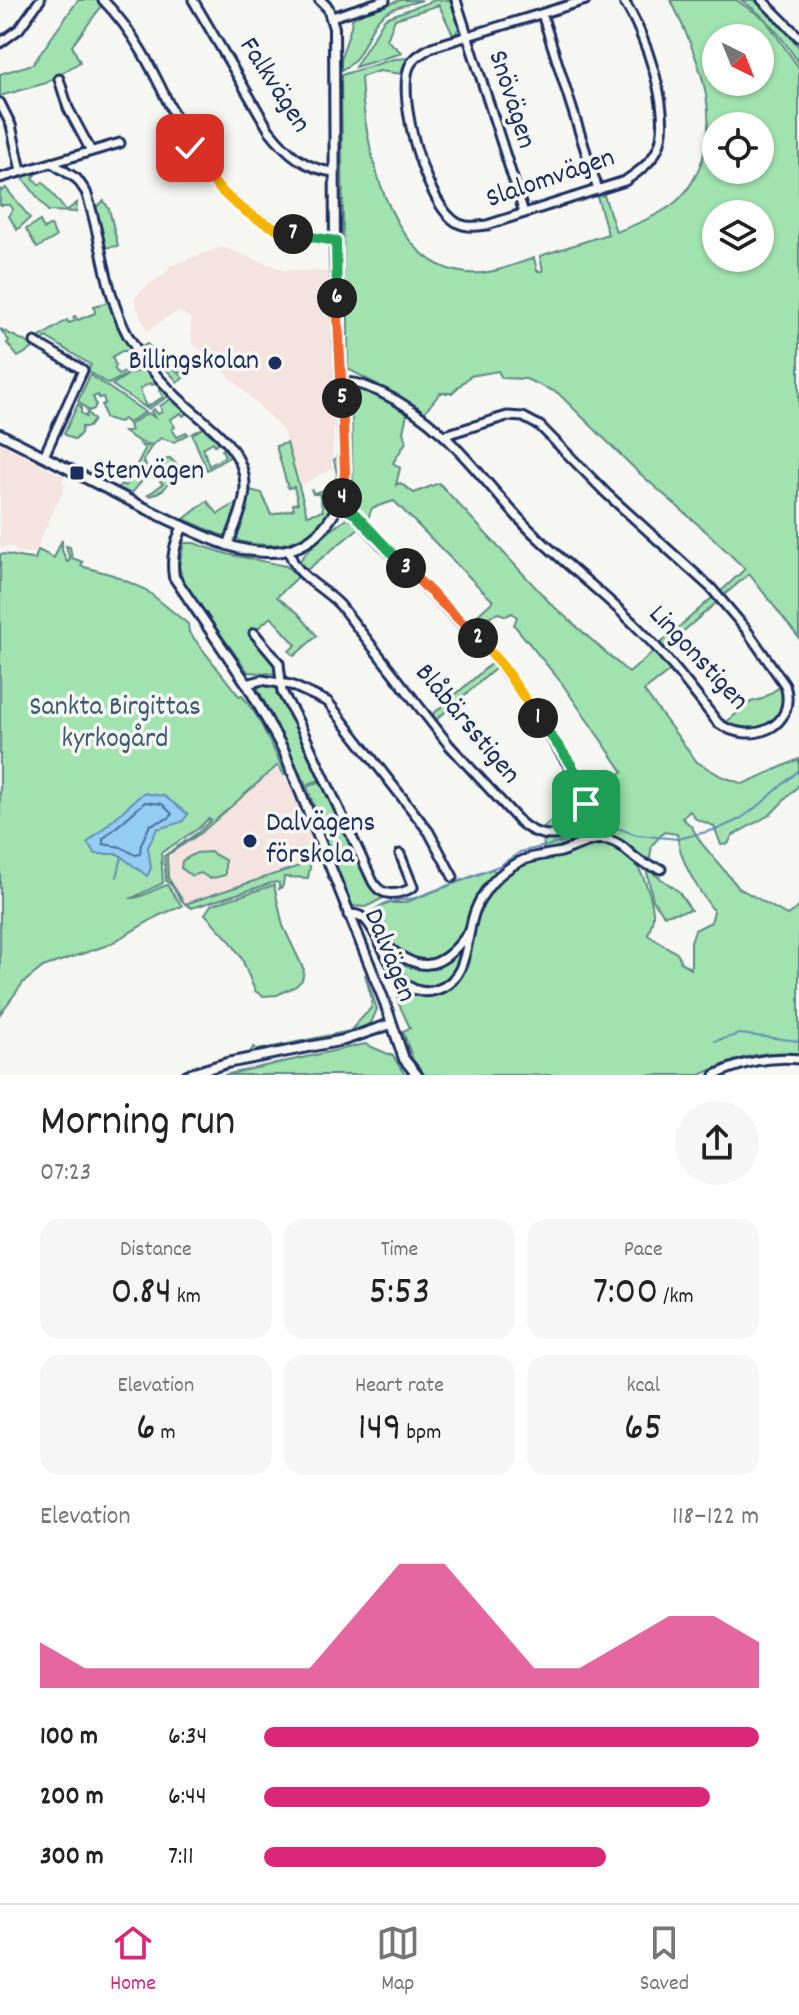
<!DOCTYPE html>
<html lang="en">
<head>
<meta charset="utf-8">
<style>
  body { margin:0; font-family:Dekko,sans-serif; background:#f6f6f6; color:#222; height:100vh; display:flex; flex-direction:column; font-size:30px; white-space:nowrap }
  * { box-sizing:border-box; margin:0 }
  p { font-size:26px; color:#767676 }
  .icon { flex:none; width:44px; height:44px; fill:none; stroke:currentColor; stroke-width:2; stroke-linecap:round; stroke-linejoin:round }
  .map { position:relative; height:1075px; overflow:hidden }
  .panel { display:flex; flex-direction:column; background:#fff; flex:1 }
  .panel>* { flex:none }
  .needle { width:52px; rotate:137deg }
  .tools { position:absolute; left:702px; top:24px; display:grid; gap:16px }
  .tools a { display:grid; place-items:center; width:72px; height:72px; border-radius:50%; background:#fff; box-shadow:0 2px 6px #0004; font-size:40px }
  .pin { position:absolute; display:grid; place-items:center; width:68px; height:68px; color:#fff; margin:-34px; border-radius:16px; box-shadow:0 4px 12px #0006 }
  .km { position:absolute; width:40px; height:40px; margin:-20px; border-radius:50%; background:#222; color:#fff; font-size:22px; line-height:40px; text-align:center }
  .round { display:grid; place-items:center; flex:none; width:84px; height:84px; border-radius:42px; background:#f6f6f6 }
  .summary { display:flex; align-items:center; justify-content:space-between; height:136px; padding:0 40px }
  h1 { font-size:44px; font-weight:600; line-height:60px }
  .metrics { display:grid; grid-template-columns:repeat(3,1fr); gap:12px; height:136px; padding:8px 40px }
  .metrics div { display:grid; align-content:center; border-radius:20px; background:#f6f6f6; text-align:center }
  .metrics b { font-size:40px; font-weight:600 }
  .metrics small { font-size:22px; font-weight:400 }
  .metrics p { font-size:22px }
  .chart { height:224px; padding:16px 40px }
  .chart p { display:flex; justify-content:space-between }
  .chart svg { width:100%; height:144px; margin-top:8px; fill:#db2777; opacity:.7 }
  ul { padding:0 40px; list-style:none; font-size:26px }
  li { display:grid; grid-template-columns:128px 96px 1fr; align-items:center; height:60px }
  li i { height:20px; border-radius:10px; background:#db2777 }
  .dock { display:flex; justify-content:space-around; align-items:center; height:112px; border-top:2px solid #e0e0e0; background:#fff; font-size:22px; color:#767676 }
  .dock a { display:grid; justify-items:center; gap:4px }
  .dock .current { color:#db2777 }
  .map>svg:first-child { display:block }
  .built { fill:#f4e3de }
  .green { fill:#a0e3ae; stroke:#5e8986; stroke-width:2; fill-rule:evenodd }
  .water { fill:#94ccf3; stroke:#648db7; stroke-width:2 }
  .lines { fill:none; stroke-linecap:round; stroke-linejoin:round }
  .shore { stroke:#4b6e9a; stroke-width:2 }
  .stream { stroke:#648db7; stroke-width:2 }
  .minor-casing { stroke:#1b2f5e; stroke-width:13 }
  .tertiary-casing { stroke:#1b2f5e; stroke-width:14 }
  .minor { stroke:#f6f6f2; stroke-width:7 }
  .tertiary { stroke:#f6f6f2; stroke-width:8 }
  .split-1-casing { stroke:#fff; stroke-width:16 }
  .split-2-casing { stroke:#fff; stroke-width:16 }
  .split-3-casing { stroke:#fff; stroke-width:16 }
  .split-4-casing { stroke:#fff; stroke-width:16 }
  .split-5-casing { stroke:#fff; stroke-width:16 }
  .split-6-casing { stroke:#fff; stroke-width:16 }
  .split-7-casing { stroke:#fff; stroke-width:16 }
  .split-8-casing { stroke:#fff; stroke-width:16 }
  .split-9-casing { stroke:#fff; stroke-width:16 }
  .split-1 { stroke:#22a559; stroke-width:10 }
  .split-2 { stroke:#f5b400; stroke-width:10 }
  .split-3 { stroke:#f0652b; stroke-width:10 }
  .split-4 { stroke:#22a559; stroke-width:10 }
  .split-5 { stroke:#f0652b; stroke-width:10 }
  .split-6 { stroke:#f0652b; stroke-width:10 }
  .split-7 { stroke:#22a559; stroke-width:10 }
  .split-8 { stroke:#f5b400; stroke-width:10 }
  .split-9 { stroke:#f5b400; stroke-width:10 }
  .poi-dot { fill:#1b2f5e; stroke:#f6f6f2; stroke-width:3 }
  .labels { text-anchor:middle; dominant-baseline:central; stroke-width:7; stroke-linejoin:round; paint-order:stroke }
  .street-label { font-size:28px; fill:#1b2f5e; stroke:#f6f6f2 }
  .poi-label { font-size:28px; fill:#1b2f5e; stroke:#f6f6f2; text-anchor:start }
  .park-label { font-size:28px; fill:#3c5c72; stroke:#f6f6f2 }
</style>
</head>
<body>
<div class="map">
<svg width="799" height="1075" viewBox="0 0 799 1075">
  <rect width="100%" height="100%" fill="#f6f6f2"/>
  <filter id="ink" filterUnits="userSpaceOnUse"><feTurbulence type="fractalNoise" baseFrequency=".0125" numOctaves="2"/><feDisplacementMap in="SourceGraphic" scale="16" xChannelSelector="R" yChannelSelector="G"/><feConvolveMatrix kernelMatrix="1 2 1 2 8 2 1 2 1" color-interpolation-filters="sRGB"/></filter>
  <g filter="url(#ink)">
    <g class="built">
      <path d="M222,247L284,270L330,272L334,358L333,399L335,403L332,469L301,485L282,429L210,357L192,343L191,318L180,312L169,316L147,331L134,300L142,290L167,272L170,266Z"/>
      <path d="M0,443L64,477L62,482L66,484L34,553L15,552L14,547H0Z"/>
      <path d="M278,764L299,806L315,850L309,860L186,905L168,878L167,855L201,833Z"/>
    </g>
    <g class="green">
      <path d="M78,0H106L72,46L80,62L46,83L0,96V74L33,64Z"/>
      <path d="M401,0H422C411,4 395,6 385,13C364,28 366,60 341,70C339,51 351,37 352,19L364,12Z"/>
      <path d="M435,0H450L459,27L456,34L453,35L439,5L395,19L387,40L402,53L355,67L385,18Z"/>
      <path d="M671,0H736L765,19L799,68V638L749,574L724,595L721,591L745,569L710,535L637,471L558,393L526,379L502,378L498,371L470,376L452,393H440L424,413L395,394L348,369V300L344,296L341,75L394,59L408,58L402,74L379,71L361,77C364,142 387,267 468,273C491,275 513,265 534,258L537,271H543L540,256L608,234L597,196L604,195L616,232C635,225 655,217 672,205C683,197 692,184 698,171C724,111 696,55 671,0ZM760,38V82H716V38ZM716,126H760V170H716ZM760,214V258H716V214Z"/>
      <path d="M741,0H754L780,22V25L799,47V63C782,38 770,19 741,0Z"/>
      <path d="M39,171L33,178L39,185L43,182L66,211L77,203L76,212L48,211L22,177Z"/>
      <path d="M6,188L30,218L17,230L9,216L13,209L10,205H0V189L2,191Z"/>
      <path d="M104,201L109,209L118,246L104,248L95,208Z"/>
      <path d="M40,221L44,229L51,225L56,237L37,248L26,229Z"/>
      <path d="M109,302L120,331L132,351H122L112,357L116,366L114,368L119,375L135,366L132,360L136,358L144,366L108,384L88,371L91,365L46,337L42,342L37,339L67,320L69,323L75,321L73,317L75,316L78,320L95,313L94,306Z"/>
      <path d="M0,329L32,345V349L18,357L7,343L9,341Z"/>
      <path d="M147,344L181,375L177,369L179,365L188,374L178,382L163,366L159,369L142,347Z"/>
      <path d="M147,369L158,382L152,385L150,383L140,389L146,407L163,397L160,391L162,390L169,396L148,409L112,385L129,374Z"/>
      <path d="M90,375L145,412L128,423L124,419L119,422L105,418L102,405L105,403L103,397L99,398L98,395L93,397L96,404L94,409L89,411L78,401Z"/>
      <path d="M351,389L380,395L407,414L403,432L406,442L393,463L400,468L396,485L400,483L414,493L439,483L551,604L629,673L654,651L671,670L644,691L697,762L721,776L743,784L799,759V785L771,814L732,836L728,844L721,845L714,826L696,819L690,811L682,818L691,826L702,844L739,888L787,915L799,907V1054C764,1048 731,1060 700,1075H425L413,1060L403,1031L410,1028L398,1002V990L408,988L431,995C479,982 462,907 504,875C522,861 580,842 603,842C632,842 651,887 653,912C654,919 650,928 648,935L678,954L681,962L691,969V942L695,930L711,922L714,911C697,889 680,861 677,834L664,832L652,845L650,858L643,860C636,854 627,842 618,839C598,830 564,847 543,852L544,839C553,838 564,838 571,833C582,823 589,803 590,790L623,772L561,682L514,625L517,617L512,613L506,616L499,613L469,623L493,601L394,501L372,508L367,521L353,500Z"/>
      <path d="M171,399L188,413L183,416L181,413L170,419L175,427L172,429L177,437L186,432L188,434L174,442L161,438L152,445L140,442L124,432L131,430L129,425L148,413L154,417L151,411L154,409L158,414L162,412L160,406Z"/>
      <path d="M78,404L81,407V413L86,417L87,412L94,420L89,427H82L81,433L75,440L64,434Z"/>
      <path d="M203,428L219,442L215,445L213,442L203,448L209,466L225,456L222,450L225,449L231,456L207,470L192,434Z"/>
      <path d="M287,443L307,515L323,511L319,494H313L311,489L314,493L335,487L337,474L334,460L338,457C341,522 304,557 239,541L236,535L250,490L262,493L271,515L294,509L293,504L298,503L294,487L288,488L276,446Z"/>
      <path d="M141,445L151,447L143,460L147,467L160,468L165,460L170,458L181,469L163,490L151,496L148,495L163,484L150,471L139,478L141,482L131,494L119,488L121,484L126,486L145,449Z"/>
      <path d="M207,501L218,514L238,502L226,535H220L184,519Z"/>
      <path d="M349,518L360,527L307,570L299,563C301,555 340,521 349,518Z"/>
      <path d="M62,540V550L67,562L70,560L66,546L70,547L72,558L83,562L81,566L113,575L146,590L188,624L189,632L239,696L242,695L258,718L286,774L284,775L278,765L201,833L167,855L168,878L185,904L311,862L308,878L284,877L283,886L279,889V883L275,882L192,908C174,899 179,888 166,881L164,856L200,831L211,820L208,819L199,828L161,853L163,883L132,898C142,899 155,888 167,885L182,906L160,915L108,945L43,967L23,983L0,1014V554C13,554 19,559 35,559L38,550L54,558Z"/>
      <path d="M184,543H194L227,554L286,566L298,577L277,597L298,613L317,636L294,656L289,651L296,645L271,617L251,634L277,664V674L248,672L183,582L179,566Z"/>
      <path d="M713,597L717,602L664,648L660,644Z"/>
      <path d="M493,662L497,667L436,720L432,715Z"/>
      <path d="M260,685L275,688L282,697L322,779L306,785L258,689Z"/>
      <path d="M781,686C792,721 752,739 725,723L751,702L762,699Z"/>
      <path d="M323,780L374,891L383,898L366,907L351,906L307,787Z"/>
      <path d="M570,805L581,807C574,825 560,832 540,830Z"/>
      <path d="M210,852L225,860V875L210,879L201,873L192,876L181,868L182,861L196,853Z"/>
      <path d="M646,868L678,891L691,910L664,915L653,900Z"/>
      <path d="M492,869L498,873C491,883 481,893 476,904C461,932 449,978 408,956C388,946 379,935 371,915L377,908L390,903H404Z"/>
      <path d="M274,885L283,926L304,970L302,980L296,986L277,995L263,996L255,991L242,959L231,942L205,914L211,905Z"/>
      <path d="M464,941C462,967 435,1007 406,981C396,971 389,956 382,944C412,971 438,978 464,941Z"/>
      <path d="M365,974L377,1009L371,1023C344,1037 280,1054 250,1052L254,1047L258,1050L350,1031L371,1008L372,1000Z"/>
      <path d="M365,1044L393,1056L405,1075H224Z"/>
    </g>
    <path class="water" d="M143,793L164,796L188,814L182,822L157,829L148,847L151,868L147,876L118,854H96L87,843Z"/>
    <g class="lines">
      <path class="shore" d="M145,802L162,804L172,814L169,818L150,825L141,844L140,854L135,855L121,847L103,844V839Z"/>
      <g class="stream">
        <path d="M117,877L122,856"/>
        <path d="M372,911L385,903L415,898L499,866L520,852L571,840L602,829H620L637,835L678,839L718,829L740,819L762,803L799,770"/>
        <path d="M715,1041L740,1034L799,1041"/>
      </g>
      <g class="minor-casing">
        <g id="minor">
          <path d="M103,0C193,92 171,224 336,241"/>
          <path d="M193,0L269,130C287,153 305,169 334,172"/>
          <path d="M456,0L524,213"/>
          <path d="M586,0L432,47C424,52 413,57 409,67C397,99 425,197 452,219C462,228 473,227 487,225L625,181C638,172 650,164 657,150C675,116 644,30 623,0"/>
          <path d="M762,0L799,37"/>
          <path d="M542,14L598,190"/>
          <path d="M332,17L385,0"/>
          <path d="M0,43L19,29L40,0"/>
          <path d="M59,79L68,108L91,151"/>
          <path d="M0,103L11,125L21,171"/>
          <path d="M52,163L77,179L86,192C102,238 104,290 127,334C139,355 155,375 172,392C198,420 245,443 245,486C245,506 235,526 228,545"/>
          <path d="M0,178L120,143"/>
          <path d="M35,342L83,370L44,456"/>
          <path d="M342,383C357,381 368,387 382,393C452,426 480,481 532,532C567,566 606,595 640,630C669,659 693,691 718,723C750,746 798,728 785,685L745,628L711,588L607,494L540,426L523,417L507,416L445,435"/>
          <path d="M289,550C294,576 322,586 340,605L449,745L520,822C550,850 595,830 584,789L527,701L494,656L382,545L358,518L339,506"/>
          <path d="M254,633L279,663L282,692L298,721L373,882C381,897 398,896 413,887L400,854"/>
          <path d="M247,684L262,680L291,685L328,702L429,832L453,877"/>
          <path d="M348,915C383,904 384,1006 436,990C470,980 465,937 475,911C483,890 499,872 519,862C532,855 547,855 561,852C576,847 591,837 608,840C623,843 630,856 643,863C648,866 655,867 661,869"/>
          <path d="M381,941C417,973 439,974 468,933"/>
          <path d="M715,1075C742,1062 768,1056 799,1059"/>
        </g>
      </g>
      <g class="tertiary-casing">
        <g id="tertiary">
          <path d="M0,434C59,463 116,495 176,523C205,536 237,553 269,552C315,552 343,514 345,472L335,257L334,28L328,8L320,0"/>
          <path d="M183,526C175,543 171,558 174,577L247,684L284,751L385,1003L404,1059L417,1075"/>
          <path d="M187,1075L227,1063L344,1040L391,1024"/>
        </g>
      </g>
      <use href="#minor" class="minor"/>
      <use href="#tertiary" class="tertiary"/>
    </g>
  </g>
  <g class="lines" filter="url(#ink)">
    <g class="split-1-casing">
      <path id="split-1" d="M538,718C553,740 587,778 586,804"/>
    </g>
    <g class="split-2-casing">
      <path id="split-2" d="M478,638L504,668L538,718"/>
    </g>
    <g class="split-3-casing">
      <path id="split-3" d="M406,568L478,638"/>
    </g>
    <g class="split-4-casing">
      <path id="split-4" d="M342,498L339,506L355,514L406,568"/>
    </g>
    <g class="split-5-casing">
      <path id="split-5" d="M342,398L345,472L342,498"/>
    </g>
    <g class="split-6-casing">
      <path id="split-6" d="M337,298L342,398"/>
    </g>
    <g class="split-7-casing">
      <path id="split-7" d="M293,234L336,241L337,298"/>
    </g>
    <g class="split-8-casing">
      <path id="split-8" d="M211,179C231,204 262,226 293,234"/>
    </g>
    <g class="split-9-casing">
      <path id="split-9" d="M190,148L211,179"/>
    </g>
    <use href="#split-1" class="split-1"/>
    <use href="#split-2" class="split-2"/>
    <use href="#split-3" class="split-3"/>
    <use href="#split-4" class="split-4"/>
    <use href="#split-5" class="split-5"/>
    <use href="#split-6" class="split-6"/>
    <use href="#split-7" class="split-7"/>
    <use href="#split-8" class="split-8"/>
    <use href="#split-9" class="split-9"/>
  </g>
  <g class="poi-dot">
    <circle cx="275" cy="363" r="8"/>
    <rect x="69" y="465" width="16" height="16" rx="4"/>
    <circle cx="250" cy="841" r="8"/>
  </g>
  <g class="labels">
    <g class="street-label">
      <text transform="translate(273 86) rotate(57)">Falkvägen</text>
      <text transform="translate(510 100) rotate(72)">Snövägen</text>
      <text transform="translate(551 180) rotate(-19)">Slalomvägen</text>
      <text transform="translate(697 659) rotate(47)">Lingonstigen</text>
      <text transform="translate(466 725) rotate(50)">Blåbärsstigen</text>
      <text transform="translate(388 956) rotate(68)">Dalvägen</text>
    </g>
    <g class="poi-label">
      <text x="259" y="363" text-anchor="end">Billingskolan</text>
      <text x="93" y="473">Stenvägen</text>
      <text x="266" y="825">Dalvägens<tspan x="266" dy="32">förskola</tspan></text>
    </g>
    <g class="park-label">
      <text x="115" y="709">Sankta Birgittas<tspan x="115" dy="32">kyrkogård</tspan></text>
    </g>
  </g>
</svg>
<div class="tools">
<a><svg class="needle" viewBox="-14 -14 28 28"><path d="M0-13l5 13h-10z" fill="#e53935"/><path d="M0 13l5-13h-10z" fill="#767676"/></svg></a>
<a><svg class="icon" aria-label="locate" viewBox="0 0 24 24"><circle cx="12" cy="12" r="6"/><path d="M12 2v4M12 18v4M2 12h4M18 12h4"/></svg></a>
<a><svg class="icon" aria-label="layers" viewBox="0 0 24 24"><path d="M12 4l9 5-9 5-9-5zM3 14l9 5 9-5"/></svg></a>
</div>
<div class="pin" style="left:586px;top:804px;background:#1e9e55"><svg class="icon" aria-label="arrive" viewBox="0 0 24 24"><path d="M6 21V4h12l-3 4 3 4H6"/></svg></div>
<div class="pin" style="left:190px;top:148px;background:#d93025"><svg class="icon" aria-label="check" viewBox="0 0 24 24"><path d="M5 12l5 5 9-10"/></svg></div>
<b class="km" style="left:538px;top:718px">1</b>
<b class="km" style="left:478px;top:638px">2</b>
<b class="km" style="left:406px;top:568px">3</b>
<b class="km" style="left:342px;top:498px">4</b>
<b class="km" style="left:342px;top:398px">5</b>
<b class="km" style="left:337px;top:298px">6</b>
<b class="km" style="left:293px;top:234px">7</b>
</div>
<section class="panel">
<div class="summary"><div><h1>Morning run</h1><p>07:23</p></div><a class="round"><svg class="icon" aria-label="share" viewBox="0 0 24 24"><path d="M12 15V3M7 8l5-5 5 5M5 13v7h14v-7"/></svg></a></div>
<div class="metrics">
<div><p>Distance</p><b>0.84<small> km</small></b></div>
<div><p>Time</p><b>5:53</b></div>
<div><p>Pace</p><b>7:00<small> /km</small></b></div>
</div>
<div class="metrics">
<div><p>Elevation</p><b>6<small> m</small></b></div>
<div><p>Heart rate</p><b>149<small> bpm</small></b></div>
<div><p>kcal</p><b>65</b></div>
</div>
<div class="chart"><p><span>Elevation</span>118–122 m</p>
<svg viewBox="0 0 160 44" preserveAspectRatio="none"><path d="M0 44V30L10 38L20 38L30 38L40 38L50 38L60 38L70 22L80 6L90 6L100 22L110 38L120 38L130 30L140 22L150 22L160 30V44z"/></svg>
</div>
<ul>
<li><b>100 m</b>6:34<i style="width:100%"></i></li>
<li><b>200 m</b>6:44<i style="width:90%"></i></li>
<li><b>300 m</b>7:11<i style="width:69%"></i></li>
</ul>
</section>
<nav class="dock">
<a class="current"><svg class="icon" aria-label="home" viewBox="0 0 24 24"><path d="M3 11l9-7 9 7M6 9v11h12V9"/></svg>Home</a>
<a><svg class="icon" aria-label="map" viewBox="0 0 24 24"><path d="M3 6l6-2 6 2 6-2v14l-6 2-6-2-6 2zM9 4v14M15 6v14"/></svg>Map</a>
<a><svg class="icon" aria-label="saved" viewBox="0 0 24 24"><path d="M7 4h10v16l-5-4-5 4z"/></svg>Saved</a>
</nav>
</body>
</html>
